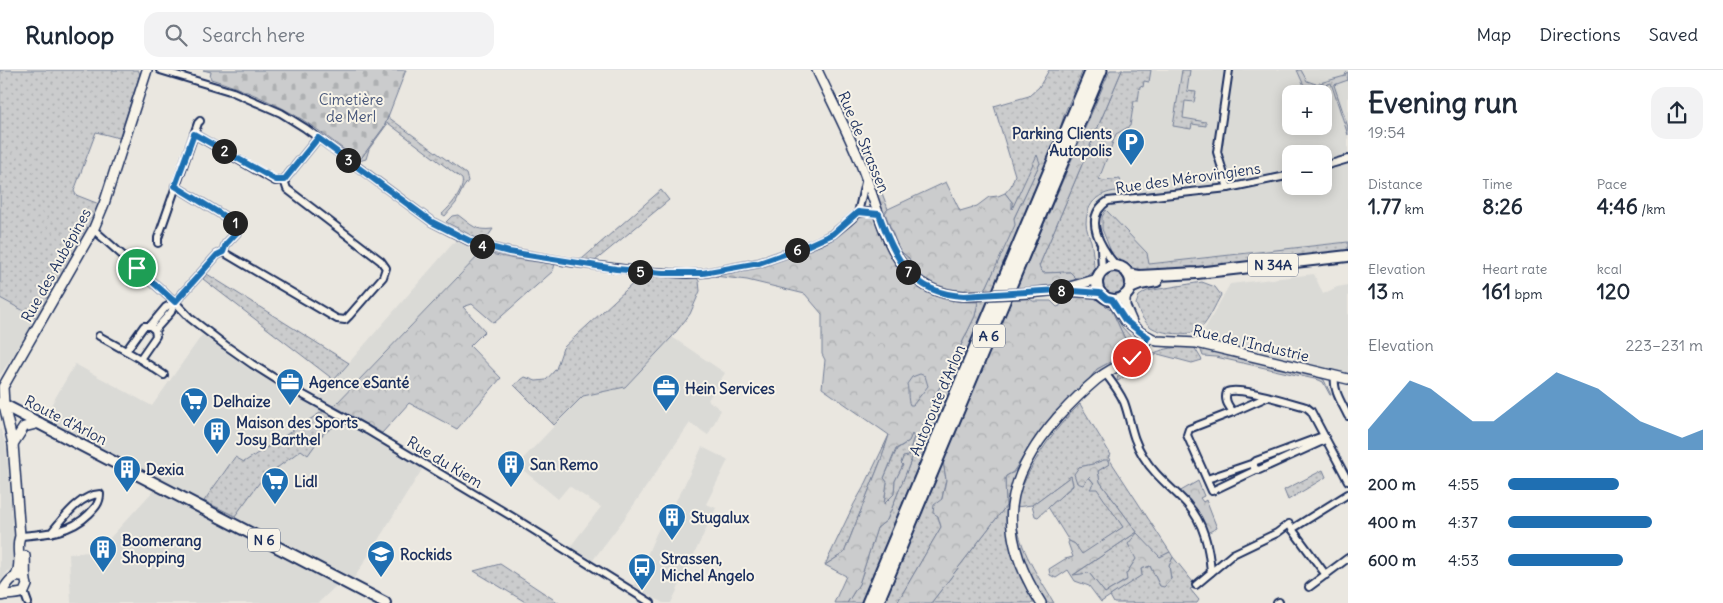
<!DOCTYPE html>
<html lang="en">
<head>
<meta charset="utf-8">
<style>
  body { margin:0; font-family:Delius,sans-serif; background:#f2f2f3; color:#1f2937; height:100vh; display:flex; flex-direction:column; font-size:19px; white-space:nowrap }
  * { box-sizing:border-box; margin:0 }
  p { font-size:16px; color:#747a83 }
  .icon { flex:none; width:28px; height:28px; fill:none; stroke:currentColor; stroke-width:2; stroke-linecap:round; stroke-linejoin:round }
  .map { position:relative; flex:1; overflow:hidden }
  .drawer { display:flex; flex-direction:column; background:#fff; width:375px }
  .drawer>* { flex:none }
  .fabs { position:absolute; left:1282px; top:15px; display:grid; gap:10px }
  .fabs a { display:grid; place-items:center; width:50px; height:50px; border-radius:10px; background:#fff; box-shadow:0 2px 12px #0003; font-size:25px }
  .pin { position:absolute; display:grid; place-items:center; width:42px; height:42px; color:#fff; margin:-21px; border:2px solid #fff; border-radius:50%; box-shadow:0 1px 5px #0007 }
  .km { position:absolute; width:25px; height:25px; margin:-12px; border-radius:50%; background:#222; color:#fff; font-size:14px; line-height:25px; text-align:center }
  .round { display:grid; place-items:center; flex:none; width:52px; height:52px; border-radius:15px; background:#f2f2f3 }
  .headline { display:flex; align-items:center; justify-content:space-between; height:85px; padding:0 20px }
  h1 { font-size:28px; font-weight:700; line-height:38px }
  .metrics { display:grid; grid-template-columns:repeat(3,1fr); gap:8px; height:85px; padding:5px 20px }
  .metrics div { display:grid; align-content:center }
  .metrics b { font-size:21px; font-weight:700 }
  .metrics small { font-size:14px; font-weight:400 }
  .metrics p { font-size:14px }
  .chart { height:140px; padding:10px 20px }
  .chart p { display:flex; justify-content:space-between }
  .chart svg { width:100%; height:90px; margin-top:5px; fill:#1f6fb2; opacity:.7 }
  ul { padding:0 20px; list-style:none; font-size:16px }
  li { display:grid; grid-template-columns:80px 60px 1fr; align-items:center; height:38px }
  li i { height:12px; border-radius:6px; background:#1f6fb2 }
  header { display:flex; align-items:center; gap:30px; box-sizing:border-box; height:70px; padding:0 25px; background:#fff; border-bottom:1px solid #e0e1e3 }
  header strong { font-size:24px }
  nav { display:flex; gap:28px; margin-inline-start:auto; font-size:18px }
  .search { width:350px; height:45px; background:#f2f2f3; display:flex; align-items:center; gap:12px; box-sizing:border-box; padding:0 18px; border-radius:15px; color:#747a83; font-size:19px }
  main { display:flex; flex:1; min-height:0 }
  .map>svg:first-child { display:block }
  .built { fill:#dadad6; fill-rule:evenodd }
  .grass { fill:url(#grass-dots); stroke:#737e96 }
  .forest { fill:url(#forest-crowns); stroke:#737e96; fill-rule:evenodd }
  .wetland { fill:url(#wetland-marsh); stroke:#737e96 }
  .cemetery { fill:url(#cemetery-stones); stroke:#737e96 }
  .lines { fill:none; stroke-linecap:round; stroke-linejoin:round }
  .street-casing { stroke:#1b2f5e; stroke-width:10 }
  .secondary-casing { stroke:#1b2f5e; stroke-width:12 }
  .primary-casing { stroke:#1b2f5e; stroke-width:14 }
  .highway-casing { stroke:#1b2f5e; stroke-width:15 }
  .street { stroke:#f7f3e8; stroke-width:6 }
  .secondary { stroke:#f7f3e8; stroke-width:9 }
  .primary { stroke:#f7f3e8; stroke-width:10 }
  .highway { stroke:#f7f3e8; stroke-width:11 }
  .secondary-bridge-casing { stroke:#1b2f5e; stroke-width:12; stroke-linecap:butt }
  .secondary-bridge { stroke:#f7f3e8; stroke-width:9 }
  .route-casing { stroke:#fff; stroke-width:10 }
  .route { stroke:#1f6fb2; stroke-width:6 }
  .labels { text-anchor:middle; dominant-baseline:central; stroke-width:4; stroke-linejoin:round; paint-order:stroke }
  .shield { fill:#f7f3e8; stroke:#5d6a87; stroke-width:1 }
  .shield-label { font-size:14px; font-weight:bold; fill:#1b2f5e }
  .park-label { font-size:15px; fill:#47567a; stroke:#f7f3e8 }
  .poi-label { font-size:15px; font-weight:bold; fill:#1b2f5e; stroke:#f7f3e8; text-anchor:start }
  .street-label { font-size:15px; fill:#1b2f5e; stroke:#f7f3e8 }
</style>
</head>
<body>
<header>
<strong>Runloop</strong>
<div class="search"><svg class="icon" aria-label="search" viewBox="0 0 24 24"><circle cx="10" cy="10" r="6"/><path d="M15 15l6 6"/></svg>Search here</div>
<nav><a>Map</a><a>Directions</a><a>Saved</a></nav>
</header>
<main>
<div class="map">
<svg width="1348" height="533" viewBox="0 0 1348 533">
  <defs>
    <pattern id="grass-dots" width="8" height="8" patternUnits="userSpaceOnUse" patternTransform="scale(1.25)"><rect width="8" height="8" fill="#cbcccd"/><path d="M2 2h.1M6 6h.1" fill="none" stroke="#aeb0b2" stroke-width="1.8" stroke-linecap="round"/></pattern>
    <pattern id="forest-crowns" width="20" height="18" patternUnits="userSpaceOnUse" patternTransform="scale(1.25)"><rect width="20" height="18" fill="#cbcccd"/><path d="M2 6a3 3 0 1 1 6 0M12 15a3 3 0 1 1 6 0" fill="none" stroke="#aeb0b2"/></pattern>
    <pattern id="wetland-marsh" width="20" height="14" patternUnits="userSpaceOnUse" patternTransform="scale(1.25)"><rect width="20" height="14" fill="#cbcccd"/><path d="M1 5h8M5 5V1M11 12h8M15 12V8" fill="none" stroke="#aeb0b2"/></pattern>
    <pattern id="cemetery-stones" width="16" height="16" patternUnits="userSpaceOnUse" patternTransform="scale(1.25)"><rect width="16" height="16" fill="#cbcccd"/><path d="M2 7V4a2 2 0 0 1 4 0v3zM10 15v-3a2 2 0 0 1 4 0v3z" fill="#aeb0b2"/></pattern>
  </defs>
  <rect width="100%" height="100%" fill="#eae7e0"/>
  <filter id="ink" filterUnits="userSpaceOnUse"><feTurbulence type="fractalNoise" baseFrequency=".02" numOctaves="2"/><feDisplacementMap in="SourceGraphic" scale="10" xChannelSelector="R" yChannelSelector="G"/><feConvolveMatrix kernelMatrix="1 2 1 2 8 2 1 2 1" color-interpolation-filters="sRGB"/></filter>
  <g filter="url(#ink)">
    <g class="built">
      <path d="M1151,0H1348V172L1149,194L1106,140L1095,134L1099,127L1107,122L1116,120L1129,121L1121,113L1120,109L1104,111L1099,110L1116,64L1130,56L1134,31H1138L1140,16L1144,11L1149,12ZM1291,24H1324V56H1291ZM1291,84H1324V116H1291Z"/>
      <path d="M456,170L482,182L334,336L318,328Z"/>
      <path d="M1314,204L1323,224L1337,217L1348,215V309L1197,273L1230,214Z"/>
      <path d="M0,228L37,248L25,269L0,305Z"/>
      <path d="M202,265L252,301L423,398L353,510L43,349L75,294L152,336Z"/>
      <path d="M672,267L725,303L708,330L721,340L708,365L690,353L624,449L593,490L570,477L601,437L569,416L558,429L517,395L583,326L625,317Z"/>
      <path d="M0,358L6,375L16,495L8,501L0,512Z"/>
      <path d="M702,377L728,390L706,434L716,438L671,533H663L634,516L656,464L681,422Z"/>
      <path d="M154,420L337,515L318,533H71L69,484L98,481Z"/>
    </g>
    <g class="grass">
      <path d="M0,0H138L140,4L119,68L96,62L74,121L76,125L99,134L89,156L37,248L0,228Z"/>
      <path d="M1049,0H1083L1064,45L1059,63L861,533H847L859,514L877,458L887,450L918,373L932,331L949,300L975,246L978,232L983,221L987,216L1014,148L1040,93L1011,140L1012,132L1005,123L1011,116L1015,105L994,36L1029,26L1039,17Z"/>
      <path d="M1122,0H1151L1149,12L1144,11L1143,17L1140,16L1138,31H1134L1130,56L1116,64L1099,109L1104,111L1120,109L1121,113L1130,121C1107,119 1087,126 1086,153C1086,159 1089,166 1091,171C1093,182 1094,191 1094,202L1085,207L1076,208L1070,202L1042,203L1039,196Z"/>
      <path d="M1182,0H1190L1187,21L1196,22L1194,32L1185,31L1183,48L1206,52V56L1192,54L1191,59L1173,56Z"/>
      <path d="M1297,0H1301L1307,11L1316,14L1345,6L1346,3L1348,2V10L1334,15L1348,57V65L1331,13L1306,21V24H1300L1299,23L1306,20Z"/>
      <path d="M388,47L466,104L468,111L463,118L456,133L445,146L442,144C450,137 465,120 462,109L388,53L369,79L366,89L359,91L384,57Z"/>
      <path d="M869,73L868,86L888,139L885,143L899,180L909,188L914,201L951,220L966,221C912,223 898,185 882,142C874,122 867,102 859,81V79Z"/>
      <path d="M661,120L669,130L595,191L582,189Z"/>
      <path d="M1106,140L1147,183L1149,194L1348,172V183L1178,203L1135,201L1119,191L1112,184L1102,159V147Z"/>
      <path d="M458,145C473,156 475,161 493,159L484,172L446,152L452,146Z"/>
      <circle cx="1114" cy="213" r="11"/>
      <path d="M207,204L349,293L334,310L203,209Z"/>
      <path d="M654,206L697,208L699,211L700,221L690,244L672,267L625,317L583,326L554,355L514,315L525,307L536,311L546,310L556,299L563,278L639,208Z"/>
      <path d="M1202,212L1215,217L1221,225C1215,235 1209,251 1200,259C1190,267 1161,264 1151,257C1143,251 1139,242 1136,234L1139,226L1147,221Z"/>
      <path d="M1112,241L1122,257L1133,269L1134,275L1137,276L1134,281L1083,317L1097,299L1121,286L1125,269Z"/>
      <path d="M1181,277H1194L1202,290L1192,293L1158,284L1151,287L1118,311L1117,310L1118,306C1141,290 1152,279 1181,277Z"/>
      <path d="M1200,278L1319,307L1324,310L1331,325H1330L1323,312L1319,310L1216,287L1203,286Z"/>
      <path d="M1080,334L1111,385L1108,387L1170,482L1160,487L1136,489L1126,504L1128,509L1105,523L1089,503L1072,506L1137,462L1100,412L1098,401L1109,394L1104,390L1093,394L1079,397L1094,413L1123,457L1082,485L1075,474L1069,471L1048,437L1073,416L1071,406L1032,435L1016,437L1021,415H1023C1036,385 1056,357 1080,334Z"/>
      <path d="M323,341L341,352L323,364L308,385L301,380L262,409L235,446L204,431L235,387L244,392Z"/>
      <path d="M912,363L914,367L908,386L895,411L894,424L884,435L887,412L884,408L897,379L909,371Z"/>
      <path d="M889,365L881,390L844,483L825,495L854,434L866,413Z"/>
      <path d="M943,390L946,410L938,446L941,457L897,533H883Z"/>
      <path d="M1020,393L1014,408L1010,427L1008,458L1038,533H931L1006,436L1005,408L1006,406L1014,402Z"/>
      <path d="M1323,400L1326,407L1288,430L1284,420Z"/>
      <path d="M1016,448C1019,479 1038,506 1054,533H1045C1028,503 1015,483 1016,448Z"/>
      <path d="M1173,487L1197,517L1190,519L1199,530L1197,533H1114L1110,526L1141,505V499L1150,496L1160,516L1171,509L1169,496Z"/>
      <path d="M500,494L559,533H527L474,501Z"/>
    </g>
    <g class="forest">
      <path d="M1110,0H1122L1039,196L1043,203L1070,202L1076,208L1072,213L1031,218L1028,228L1033,231H1051L1057,237L1060,236L1062,227L1094,228L1109,238L1112,241L1125,269L1126,277L1121,286L1097,299L1083,317L1031,375L1013,402L1006,406L1005,408L1006,436L931,533H897L941,457L938,446L933,443L934,435L942,429L946,410L943,390Z"/>
      <path d="M1037,85L1040,93L1014,148L1015,155L987,216L983,221L951,220L936,216L923,209L914,201L909,188L899,180L885,143L888,139L946,112L960,141L977,136L989,127L998,126L1005,123L1012,132V139Z"/>
      <path d="M867,145L873,147L876,151C899,204 914,232 978,232L975,246L949,300L932,331L918,373L887,450L877,458L859,514L847,533H834L846,506L825,495L844,483L881,390L889,365L822,318L825,290L822,284V244L805,224L747,210L715,206L764,195L803,181L840,163L861,146ZM912,364L914,367L908,386L903,387L901,393L903,395L895,411L894,424L884,434L887,412L884,408L896,379L909,371Z"/>
      <path d="M482,182L514,189L555,194L553,201L494,253L472,234L463,237L485,261L470,276L501,308L457,359L409,333L382,363L334,336Z"/>
      <path d="M1104,390H1108L1109,394L1098,401L1100,412L1137,462L1073,505L1089,503L1105,523L1127,510L1126,504L1136,489L1128,474L1137,463L1160,487L1170,482L1173,487L1169,496L1171,509L1164,517L1160,516L1150,496L1141,499L1142,505L1101,532L1089,516L1075,511L1068,500L1056,508L1050,505L1049,499L1065,489L1073,487L1068,473L1069,471L1075,474L1082,484L1123,457L1097,419H1090L1094,413L1089,407L1083,415L1077,413L1074,404L1079,397L1093,394Z"/>
      <path d="M1071,406L1073,415L1038,447L1035,446L1032,435Z"/>
      <path d="M1198,411L1204,426L1200,428L1203,432L1206,430L1217,458L1207,463L1199,447L1179,422Z"/>
    </g>
    <path class="wetland" d="M920,304L925,306L928,316L913,335H910C907,329 909,321 907,314L912,307Z"/>
    <path class="cemetery" d="M203,0H406L384,57L359,91C340,77 322,62 303,50C274,32 243,19 211,9L210,7L211,2Z"/>
    <g class="lines">
      <g class="street-casing">
        <g id="street">
          <path d="M160,0L233,22L281,43L305,58L432,152L471,172L509,182L568,192L640,201L687,204L705,203L759,193L802,178L819,171L833,164L849,151L858,143L866,108"/>
          <path d="M194,64L275,111L284,110"/>
          <path d="M1324,96L1348,89"/>
          <path d="M1228,118L1217,82L1229,0"/>
          <path d="M858,143L867,142L879,144"/>
          <path d="M93,159L175,232L190,248L225,275L252,294L287,316L367,360L516,449L651,533"/>
          <path d="M158,173V168L198,53L200,51"/>
          <path d="M1101,177L1102,201"/>
          <path d="M223,182L337,249L345,250L349,246L383,207L386,198L381,191L287,119L284,110L318,68"/>
          <path d="M1117,197C1102,179 1081,148 1108,131L1228,118L1291,105"/>
          <path d="M150,256L155,260L156,266L140,289L126,281L144,256H150L166,237L175,232L217,185L223,182L226,174L242,157L175,116"/>
          <path d="M155,260L171,242L175,232"/>
          <path d="M99,266L126,281"/>
          <path d="M140,289L164,305"/>
          <path d="M1105,303C1112,312 1119,321 1124,332C1131,351 1131,367 1143,386C1154,405 1172,418 1187,434C1204,453 1209,477 1211,502"/>
          <path d="M1335,307C1333,321 1342,333 1348,346"/>
          <path d="M1267,327L1233,342C1228,335 1224,330 1227,322C1239,316 1291,333 1306,337L1311,341L1348,411"/>
          <path d="M1233,342L1189,359L1187,365L1212,421L1256,400"/>
          <path d="M1323,366L1256,391L1254,393V398L1259,400L1325,370"/>
          <path d="M1207,409L1254,393"/>
          <path d="M1292,459L1326,505"/>
          <path d="M20,466C45,464 70,463 89,444C95,438 100,433 100,424C79,425 63,449 51,463"/>
          <path d="M1196,515L1233,484L1277,463L1289,454L1292,459L1348,424"/>
          <path d="M1309,517L1348,488"/>
          <path d="M24,522L28,533"/>
          <path d="M1277,533L1279,532"/>
        </g>
      </g>
      <g class="secondary-casing">
        <g id="secondary">
          <path d="M817,0C832,32 849,64 862,97C884,152 891,223 964,226"/>
          <path d="M1066,218L1098,209"/>
          <path d="M1029,223L1059,220L1100,223"/>
          <path d="M1125,225V236L1132,252"/>
          <path d="M1112,230L1125,250L1140,262L1157,271L1197,273L1348,309"/>
          <path d="M13,374L24,357L40,353"/>
          <path d="M16,506C23,491 15,480 20,466L13,374L4,335L3,317L94,158L104,134L147,0"/>
          <path d="M0,524C7,516 10,505 21,507"/>
          <path d="M0,526C8,524 19,525 24,522L27,515C24,506 26,496 25,486"/>
          <path d="M1041,533C995,462 1004,409 1058,347C1070,334 1083,321 1096,310C1109,299 1127,293 1138,283C1142,279 1145,273 1148,267"/>
        </g>
      </g>
      <g class="primary-casing">
        <g id="primary">
          <circle cx="1114" cy="213" r="17"/>
          <path d="M1128,204L1139,206L1197,203L1348,186"/>
          <path d="M1130,218L1140,214L1157,211"/>
          <path d="M0,333L385,533"/>
        </g>
      </g>
      <g class="highway-casing">
        <g id="highway">
          <path d="M868,533L1092,0"/>
          <path d="M877,533L1101,0"/>
        </g>
      </g>
      <use href="#street" class="street"/>
      <use href="#secondary" class="secondary"/>
      <use href="#primary" class="primary"/>
      <use href="#highway" class="highway"/>
      <g class="secondary-bridge-casing">
        <path id="secondary-bridge" d="M964,226L1029,223"/>
      </g>
      <use href="#secondary-bridge" class="secondary-bridge"/>
    </g>
  </g>
  <g class="lines" filter="url(#ink)">
    <g class="route-casing">
      <path id="route" d="M137,198L175,232L217,185L223,182L226,174L242,157L175,116L194,64L276,110H284L318,68L432,152L472,172L509,182L616,199L663,203H703L759,193L802,178L833,164L858,142L879,144C895,188 911,224 964,226L1059,220L1100,223L1107,229L1112,230L1125,250L1140,262L1148,267L1139,282L1132,288"/>
    </g>
    <use href="#route" class="route"/>
  </g>
  <defs>
    <g id="parking-pin" transform="scale(1.4375)"><path d="M0 17L-7.5 6A9.5 9.5 0 1 1 7.5 6Z" fill="#1f6fb2" stroke="#f7f3e8"/><path d="M-3.5-5.5H1a3.5 3.5 0 0 1 0 7H-1V5.5H-3.5ZM-1-3.4V-.6H.8a1.4 1.4 0 0 0 0-2.8Z" fill="#fff"/></g>
    <g id="office-pin" transform="scale(1.4375)"><path d="M0 17L-7.5 6A9.5 9.5 0 1 1 7.5 6Z" fill="#1f6fb2" stroke="#f7f3e8"/><path d="M-6-3h4V-5.5h4V-3h4V5H-6ZM-1-4.5V-3h2v-1.5ZM-6 0V1H6V0Z" fill="#fff"/></g>
    <g id="supermarket-pin" transform="scale(1.4375)"><path d="M0 17L-7.5 6A9.5 9.5 0 1 1 7.5 6Z" fill="#1f6fb2" stroke="#f7f3e8"/><path d="M-6-5.5h2.5l.6 2H6L4.5 2H-2.5L-4.4-4H-6ZM-1.5 3.2a1.3 1.3 0 1 0 .1 0ZM3 3.2a1.3 1.3 0 1 0 .1 0Z" fill="#fff"/></g>
    <g id="building-pin" transform="scale(1.4375)"><path d="M0 17L-7.5 6A9.5 9.5 0 1 1 7.5 6Z" fill="#1f6fb2" stroke="#f7f3e8"/><path d="M-4-6H4V6H1V3H-1V6H-4ZM-2.5-4.3h1.7v1.8h-1.7ZM.8-4.3h1.7v1.8H.8ZM-2.5-1h1.7V.8h-1.7ZM.8-1h1.7V.8H.8Z" fill="#fff"/></g>
    <g id="school-pin" transform="scale(1.4375)"><path d="M0 17L-7.5 6A9.5 9.5 0 1 1 7.5 6Z" fill="#1f6fb2" stroke="#f7f3e8"/><path d="M0-5L7-2L0 1L-7-2ZM-4 1L0 2.5L4 1V4Q0 6-4 4Z" fill="#fff"/></g>
    <g id="bus-pin" transform="scale(1.4375)"><path d="M0 17L-7.5 6A9.5 9.5 0 1 1 7.5 6Z" fill="#1f6fb2" stroke="#f7f3e8"/><path d="M-5-6H5V4H4V6H2V4H-2V6H-4V4H-5ZM-3.5-4V0h7V-4ZM-3.5 1.2v1.5H-2V1.2ZM2 1.2v1.5H3.5V1.2Z" fill="#fff"/></g>
  </defs>
  <g fill-rule="evenodd">
    <use href="#parking-pin" x="1131" y="72"/>
    <use href="#office-pin" x="290" y="312"/>
    <use href="#office-pin" x="666" y="318"/>
    <use href="#supermarket-pin" x="194" y="331"/>
    <use href="#building-pin" x="217" y="361"/>
    <use href="#building-pin" x="511" y="394"/>
    <use href="#building-pin" x="127" y="399"/>
    <use href="#supermarket-pin" x="275" y="411"/>
    <use href="#building-pin" x="672" y="447"/>
    <use href="#building-pin" x="103" y="479"/>
    <use href="#school-pin" x="381" y="484"/>
    <use href="#bus-pin" x="642" y="497"/>
  </g>
  <g class="labels">
    <g class="shield">
      <rect x="1248" y="183.5" width="50" height="23" rx="4"/>
      <rect x="973" y="254.5" width="32" height="23" rx="4"/>
      <rect x="248" y="458.5" width="32" height="23" rx="4"/>
    </g>
    <g class="shield-label">
      <text x="1273" y="195">N 34A</text>
      <text x="989" y="266">A 6</text>
      <text x="264" y="470">N 6</text>
    </g>
    <g class="park-label">
      <text x="351" y="29">Cimetière<tspan x="351" dy="17">de Merl</tspan></text>
    </g>
    <g class="poi-label">
      <text x="1112" y="63" text-anchor="end">Parking Clients<tspan x="1112" dy="17">Autopolis</tspan></text>
      <text x="309" y="312">Agence eSanté</text>
      <text x="685" y="318">Hein Services</text>
      <text x="213" y="331">Delhaize</text>
      <text x="236" y="352">Maison des Sports<tspan x="236" dy="17">Josy Barthel</tspan></text>
      <text x="530" y="394">San Remo</text>
      <text x="146" y="399">Dexia</text>
      <text x="294" y="411">Lidl</text>
      <text x="691" y="447">Stugalux</text>
      <text x="122" y="470">Boomerang<tspan x="122" dy="17">Shopping</tspan></text>
      <text x="400" y="484">Rockids</text>
      <text x="661" y="488">Strassen,<tspan x="661" dy="17">Michel Angelo</tspan></text>
    </g>
    <g class="street-label">
      <text transform="translate(864 72) rotate(67)">Rue de Strassen</text>
      <text transform="translate(1188 108) rotate(-8)">Rue des Mérovingiens</text>
      <text transform="translate(56 195) rotate(-61)">Rue des Aubépines</text>
      <text transform="translate(1251 273) rotate(13)">Rue de l'Industrie</text>
      <text transform="translate(937 330) rotate(-67)">Autoroute d'Arlon</text>
      <text transform="translate(66 350) rotate(27)">Route d'Arlon</text>
      <text transform="translate(445 392) rotate(31)">Rue du Kiem</text>
    </g>
  </g>
</svg>
<div class="fabs">
<a>+</a>
<a>−</a>
</div>
<div class="pin" style="left:137px;top:198px;background:#1e9e55"><svg class="icon" aria-label="arrive" viewBox="0 0 24 24"><path d="M6 21V4h12l-3 4 3 4H6"/></svg></div>
<div class="pin" style="left:1132px;top:288px;background:#d93025"><svg class="icon" aria-label="check" viewBox="0 0 24 24"><path d="M5 12l5 5 9-10"/></svg></div>
<b class="km" style="left:235px;top:153px">1</b>
<b class="km" style="left:224px;top:81px">2</b>
<b class="km" style="left:348px;top:90px">3</b>
<b class="km" style="left:482px;top:176px">4</b>
<b class="km" style="left:640px;top:202px">5</b>
<b class="km" style="left:797px;top:180px">6</b>
<b class="km" style="left:908px;top:202px">7</b>
<b class="km" style="left:1061px;top:221px">8</b>
</div>
<section class="drawer">
<div class="headline"><div><h1>Evening run</h1><p>19:54</p></div><a class="round"><svg class="icon" aria-label="share" viewBox="0 0 24 24"><path d="M12 15V3M7 8l5-5 5 5M5 13v7h14v-7"/></svg></a></div>
<div class="metrics">
<div><p>Distance</p><b>1.77<small> km</small></b></div>
<div><p>Time</p><b>8:26</b></div>
<div><p>Pace</p><b>4:46<small> /km</small></b></div>
</div>
<div class="metrics">
<div><p>Elevation</p><b>13<small> m</small></b></div>
<div><p>Heart rate</p><b>161<small> bpm</small></b></div>
<div><p>kcal</p><b>120</b></div>
</div>
<div class="chart"><p><span>Elevation</span>223–231 m</p>
<svg viewBox="0 0 160 44" preserveAspectRatio="none"><path d="M0 44V34L10 22L20 10L30 14L40 22L50 30L60 30L70 22L80 14L90 6L100 10L110 14L120 22L130 30L140 34L150 38L160 34V44z"/></svg>
</div>
<ul>
<li><b>200 m</b>4:55<i style="width:57%"></i></li>
<li><b>400 m</b>4:37<i style="width:74%"></i></li>
<li><b>600 m</b>4:53<i style="width:59%"></i></li>
</ul>
</section>
</main>
</body>
</html>
